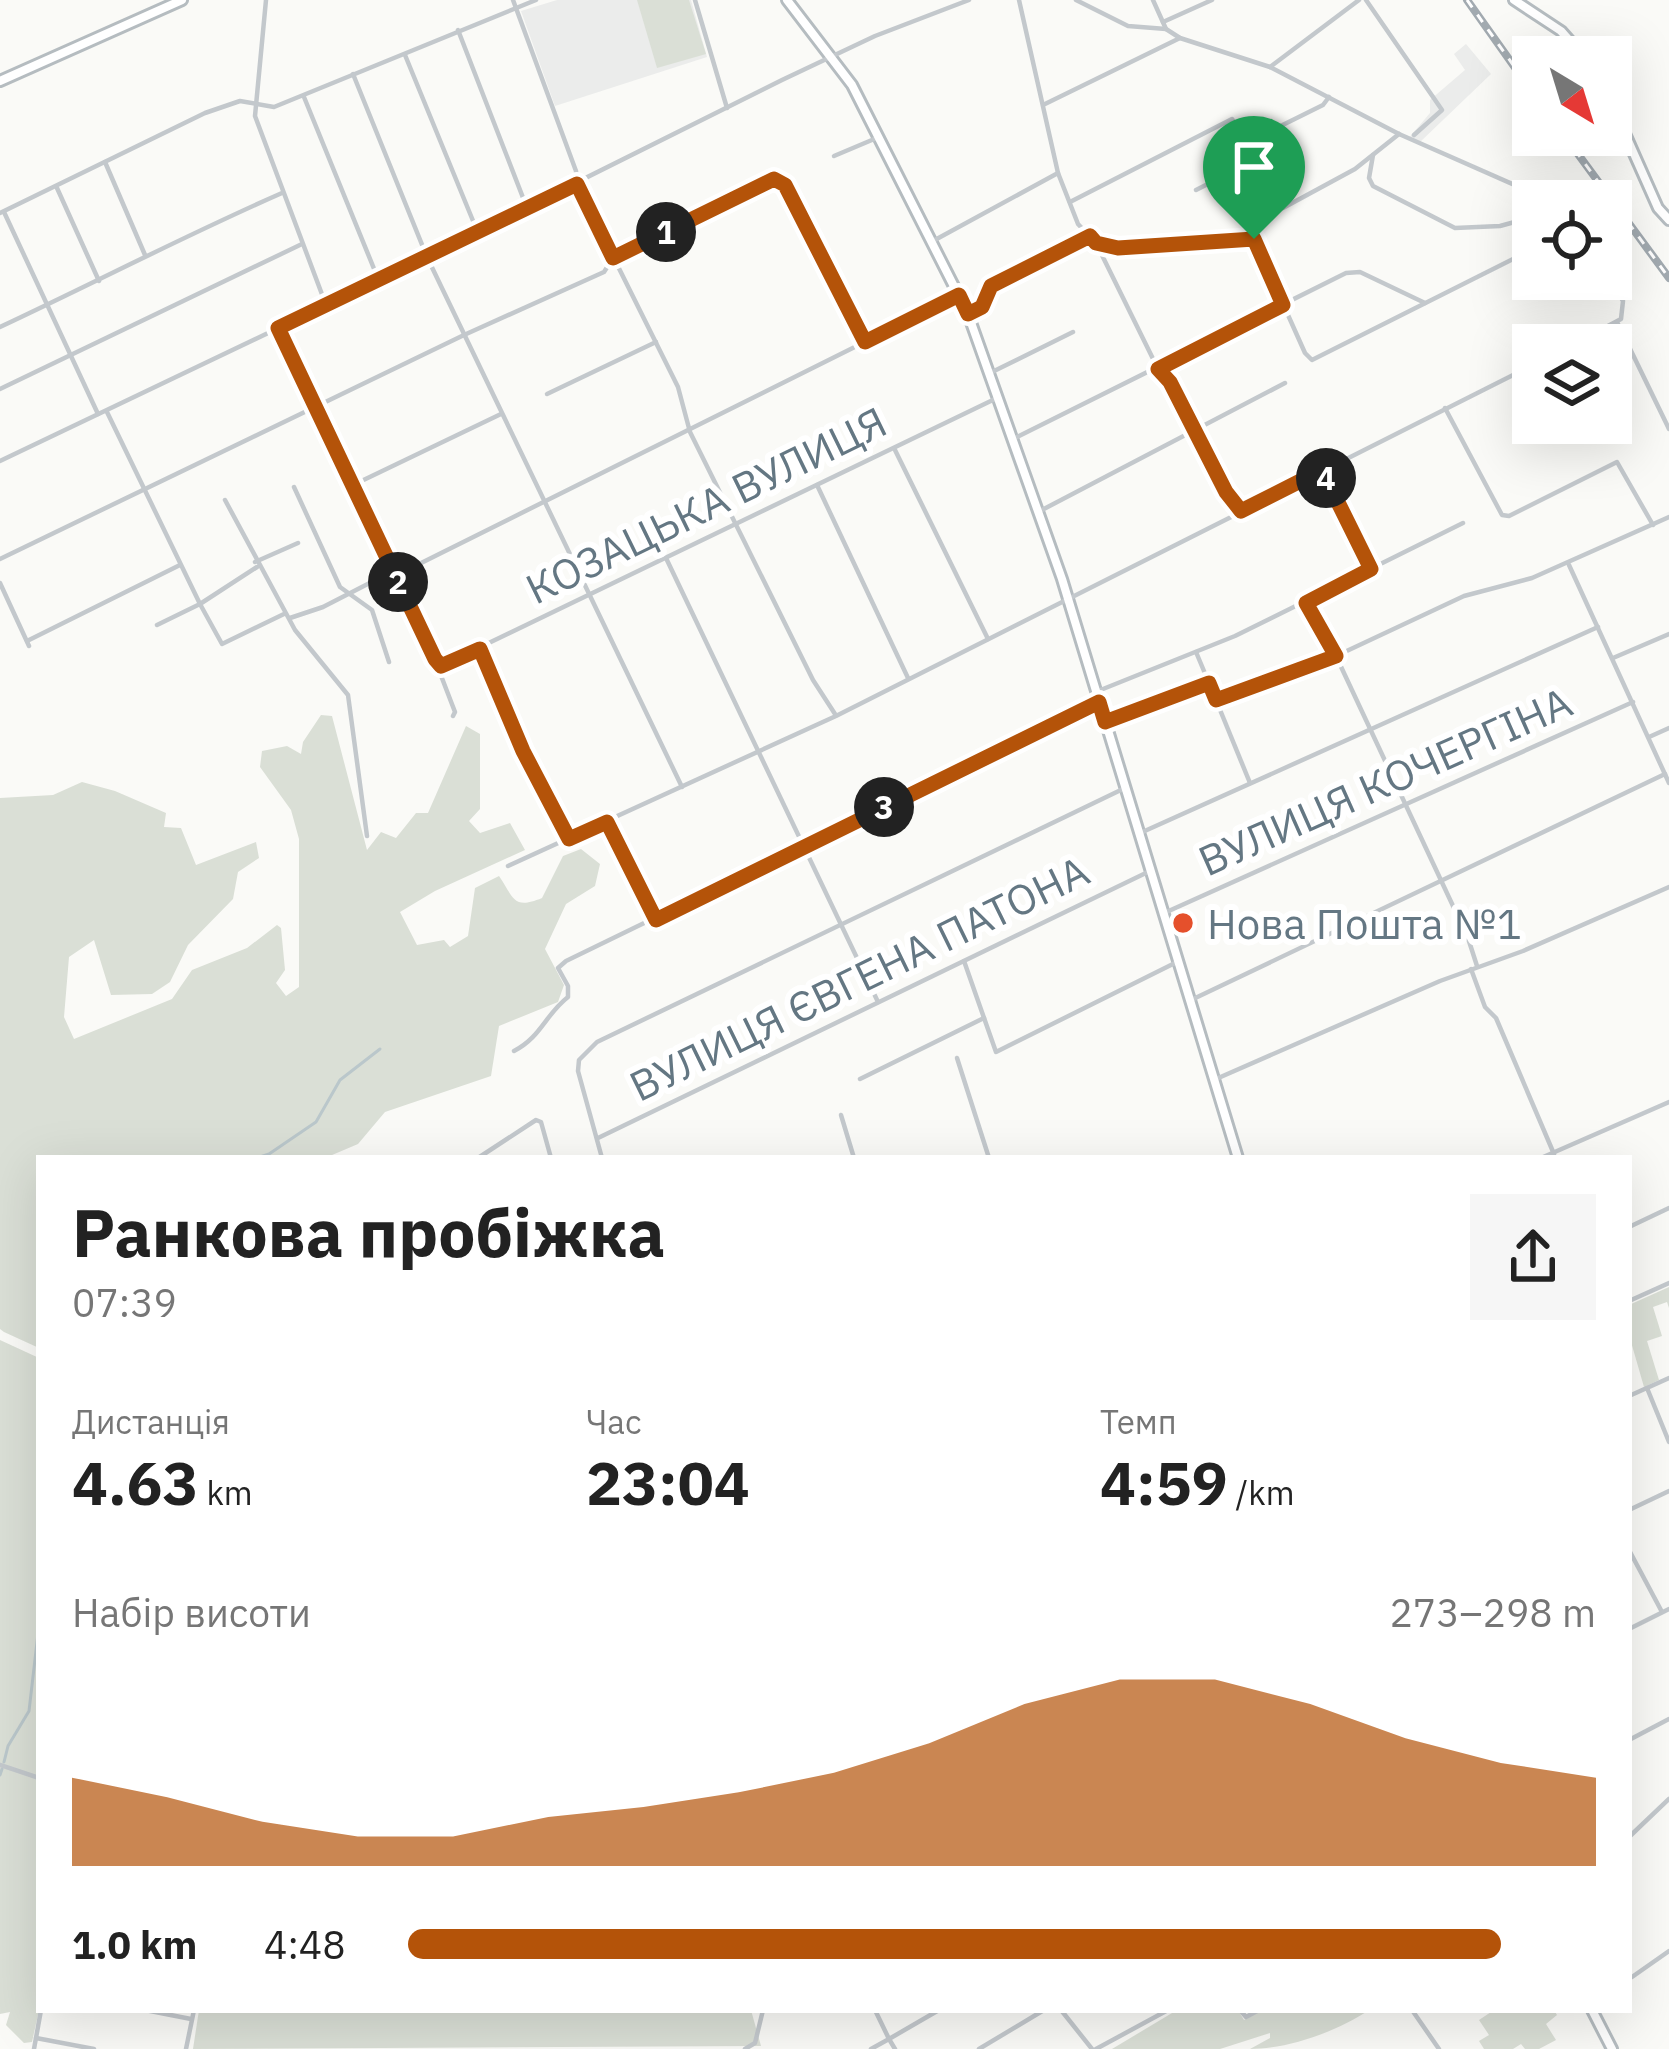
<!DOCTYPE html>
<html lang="uk">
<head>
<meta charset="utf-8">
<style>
  body { margin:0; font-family:"IBM Plex Sans",sans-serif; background:#f6f6f6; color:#222; height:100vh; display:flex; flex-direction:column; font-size:45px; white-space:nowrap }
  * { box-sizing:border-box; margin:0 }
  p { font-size:39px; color:#767676 }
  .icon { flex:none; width:66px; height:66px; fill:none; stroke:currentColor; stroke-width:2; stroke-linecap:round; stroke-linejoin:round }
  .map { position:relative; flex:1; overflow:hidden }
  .drawer { position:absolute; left:36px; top:1155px; width:1596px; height:858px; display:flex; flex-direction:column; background:#fff; border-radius:0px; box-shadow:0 12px 48px #0002 }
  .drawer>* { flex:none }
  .needle { width:78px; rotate:142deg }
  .tools { position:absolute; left:1512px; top:36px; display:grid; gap:24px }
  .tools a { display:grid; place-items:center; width:120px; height:120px; border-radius:0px; background:#fff; box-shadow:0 12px 48px #0002; font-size:60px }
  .pin { position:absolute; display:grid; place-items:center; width:102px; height:102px; color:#fff; margin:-123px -51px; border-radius:50% 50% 50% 0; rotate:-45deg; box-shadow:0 0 12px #0007 }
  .pin .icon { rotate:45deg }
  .km { position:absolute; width:60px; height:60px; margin:-30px; border-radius:50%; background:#222; color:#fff; font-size:33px; line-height:60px; text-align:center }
  .round { display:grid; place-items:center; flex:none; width:126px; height:126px; border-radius:0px; background:#f6f6f6 }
  .overview { display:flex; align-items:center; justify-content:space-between; height:204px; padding:0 36px }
  h1 { font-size:66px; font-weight:700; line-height:90px }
  .metrics { display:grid; grid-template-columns:repeat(3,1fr); gap:18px; height:204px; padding:12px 36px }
  .metrics div { display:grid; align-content:center }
  .metrics b { font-size:60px; font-weight:700 }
  .metrics small { font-size:33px; font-weight:400 }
  .metrics p { font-size:33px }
  .chart { height:336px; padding:24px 36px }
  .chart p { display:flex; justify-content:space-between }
  .chart svg { width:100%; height:216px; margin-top:12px; fill:#b45309; opacity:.7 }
  ul { padding:0 36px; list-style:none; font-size:39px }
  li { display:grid; grid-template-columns:192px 144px 1fr; align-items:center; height:90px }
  li i { height:30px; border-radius:15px; background:#b45309 }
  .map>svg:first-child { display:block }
  .built { fill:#ebeceb }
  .green { fill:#dadfd6 }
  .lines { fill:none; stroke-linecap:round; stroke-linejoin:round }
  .stream { stroke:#bac7cb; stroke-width:3 }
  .secondary-casing { stroke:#b5bcc0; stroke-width:14 }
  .street { stroke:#c3c8cc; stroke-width:4.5 }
  .secondary { stroke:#fff; stroke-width:8 }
  .rail-casing { stroke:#a2aab0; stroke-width:8 }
  .rail { stroke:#fff; stroke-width:3; stroke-dasharray:9; stroke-linecap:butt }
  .route-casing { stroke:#fff; stroke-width:24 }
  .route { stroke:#b45309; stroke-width:15 }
  .poi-dot { fill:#e5502c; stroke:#fff; stroke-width:4.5 }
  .labels { text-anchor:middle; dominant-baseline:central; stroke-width:12; stroke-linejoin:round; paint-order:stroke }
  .street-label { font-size:42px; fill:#647783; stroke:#fff }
  .poi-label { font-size:42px; fill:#647783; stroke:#fff; text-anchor:start }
</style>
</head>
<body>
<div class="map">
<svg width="1669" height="2049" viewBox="0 0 1669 2049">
  <rect width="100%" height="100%" fill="#fafaf7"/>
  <g class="built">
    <path d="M557,0H691L707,57L555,106L521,11Z"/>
    <path d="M1466,44L1491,74L1420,142L1409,138L1430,113V100L1465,70L1454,54Z"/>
  </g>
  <g class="green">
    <path d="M637,0H689L706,54L657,68Z"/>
    <path d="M321,715L332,716L367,850L381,832L396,838L416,813H428L466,726L480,734V809L469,821L480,833L510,823L525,850L435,891L400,912L417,945L444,940L450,947L468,936L475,888L499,876C514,898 513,910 542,898L563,856L581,849L600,864L595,886L566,904L545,949L564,985L558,1002L499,1026L491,1076L385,1112L358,1144L325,1158H39V1348L4,1332L0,1329V798L53,795L82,782L115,791L166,813L164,827L181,828L196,865L256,842L259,858L238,872L233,899L188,945L170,982L152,994L111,995L94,940L69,957L64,1017L74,1039L172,999L192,970L247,948L277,925L281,928L285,970L276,983L286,996L299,987V839L291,810L260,767L262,751L287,746L301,754L303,742Z"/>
    <path d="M1669,1287V1308L1667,1302L1653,1307L1662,1336L1647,1341L1659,1380L1644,1387L1629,1335V1305Z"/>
    <path d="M0,1340L39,1358V2010L32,2042L24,2043L6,2025L10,2012L0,2014Z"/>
    <path d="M199,2010H751L761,2046L193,2049Z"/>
    <path d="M1177,2010H1238L1244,2020L1263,2010L1308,2013L1369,2010C1336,2032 1288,2049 1250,2049L1270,2038V2033L1220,2049H1112Z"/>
    <path d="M1494,2010H1554L1557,2015L1546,2024L1556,2040L1539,2049H1525L1521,2044L1513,2049H1484L1479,2041L1489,2035L1479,2020Z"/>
  </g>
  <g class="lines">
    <g class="stream">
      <path d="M257,1158L269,1154L316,1122L340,1080L380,1049"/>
      <path d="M4,1762L8,1746L29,1711L39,1625"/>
      <path d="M0,1775L2,1769"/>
    </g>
    <g class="secondary-casing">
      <g id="secondary">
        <path d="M787,0L852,85L968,314L1062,579L1238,1158"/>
        <path d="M1514,0L1561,31L1584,57"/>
        <path d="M0,81L182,0"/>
        <path d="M1611,102L1658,208L1669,220"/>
        <path d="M1592,2010L1612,2049"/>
      </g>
    </g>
    <g class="street">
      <path d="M266,0L255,116L326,305"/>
      <path d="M513,0L576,171L577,184L678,387L690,432L813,680L835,714"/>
      <path d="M695,0L727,108"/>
      <path d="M1019,0L1058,173L1078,224L1096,243L1158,369L1170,382L1226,492L1241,511"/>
      <path d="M1076,0L1128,26L1166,29"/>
      <path d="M1153,0L1166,29L1180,38L1270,67L1399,134L1551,201"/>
      <path d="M1366,0L1442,110L1414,135"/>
      <path d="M1163,22L1212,0"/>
      <path d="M458,30L527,208"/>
      <path d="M405,55L478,233"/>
      <path d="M1270,67L1359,0"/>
      <path d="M353,74L427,257L682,787"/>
      <path d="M304,97L379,281"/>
      <path d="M1045,104L1180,38"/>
      <path d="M1373,155L1369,178L1373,186L1455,228L1500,226L1533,217"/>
      <path d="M834,156L879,137"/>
      <path d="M105,162L145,255"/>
      <path d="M57,188L99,281"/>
      <path d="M1070,202L1232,119L1246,143L1323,105L1329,97"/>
      <path d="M1283,208L1355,169L1399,134"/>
      <path d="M4,212L98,414"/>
      <path d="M0,213L205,113L240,101L274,107L536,0"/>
      <path d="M1254,239L1305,353L1312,360L1533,249"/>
      <path d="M933,241L1058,173"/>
      <path d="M1096,243L1118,248L1250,240L1256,237L1266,216L1280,209L1255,160L1196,190"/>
      <path d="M968,314L982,307L991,286L1090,236"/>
      <path d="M1617,322L1669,429"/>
      <path d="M0,327C94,283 186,235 282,193"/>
      <path d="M278,328L351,486L441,666L440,673L455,712L453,716"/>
      <path d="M1572,345L1621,319L1623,301L1610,279"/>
      <path d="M992,372L1073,332"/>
      <path d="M0,389L302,244"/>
      <path d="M547,394L656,342"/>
      <path d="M1445,408L1502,515L1509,516L1617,462L1653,525"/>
      <path d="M107,412L200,604L257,567"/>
      <path d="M1015,438L1346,273L1360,272L1425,303"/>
      <path d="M895,450L988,639"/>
      <path d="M0,461L427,257L782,80L875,36L969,0"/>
      <path d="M1323,473L1371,570"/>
      <path d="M817,485L908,678"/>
      <path d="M351,486L501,414"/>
      <path d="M294,487L340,587L372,610L389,662"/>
      <path d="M225,500L295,630L348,695L367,836"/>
      <path d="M1040,511L1285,383"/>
      <path d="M666,558L878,1002"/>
      <path d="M0,559L464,335L604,272L613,258L774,180L785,185L865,342"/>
      <path d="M255,562L298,543"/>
      <path d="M1569,565L1669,783"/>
      <path d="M395,576L959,295"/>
      <path d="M0,583L29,646"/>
      <path d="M1306,603L1336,656L1468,938L1477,966"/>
      <path d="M290,618L323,607L393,571"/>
      <path d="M157,625L200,604L222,644L284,614"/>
      <path d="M27,641L180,565"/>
      <path d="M480,650L523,751L569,839"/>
      <path d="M1196,652L1209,683"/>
      <path d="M1613,658L1669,634"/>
      <path d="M441,666L997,398"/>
      <path d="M1098,691L1235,636L1463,523"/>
      <path d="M1216,700L1250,783"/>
      <path d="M1105,722L1209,683L1216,700L1336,656L1464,596L1532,578L1669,517"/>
      <path d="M1649,737L1669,728"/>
      <path d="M607,823L656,920"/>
      <path d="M1138,834L1598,627"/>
      <path d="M508,866L836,716L1533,365"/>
      <path d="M1162,914L1633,702"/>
      <path d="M964,961L996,1052L1177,962"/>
      <path d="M1471,969L1485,1007L1496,1018L1554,1154"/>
      <path d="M1189,1001L1665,774"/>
      <path d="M514,1051C541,1037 545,1015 568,997V986L558,968L566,961L1099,702"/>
      <path d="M957,1058L989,1158"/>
      <path d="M860,1079L984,1018"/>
      <path d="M1216,1079L1440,981L1523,951L1669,887"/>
      <path d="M841,1115L854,1158"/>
      <path d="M598,1138L1150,871"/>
      <path d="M478,1158L536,1120L541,1122L551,1158"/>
      <path d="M602,1158L578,1071L579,1060L597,1042L1125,788"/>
      <path d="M1541,1158L1669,1102"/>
      <path d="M1629,1227L1669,1208"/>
      <path d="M1629,1301L1669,1283"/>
      <path d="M1647,1388L1669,1442"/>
      <path d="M1629,1396L1669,1378"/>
      <path d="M1629,1510L1669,1491"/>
      <path d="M1629,1550L1662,1612"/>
      <path d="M1629,1629L1669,1609"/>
      <path d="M1629,1740L1669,1719"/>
      <path d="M0,1765L39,1778"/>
      <path d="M1629,1837L1669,1799"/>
      <path d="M1632,1977L1669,1951"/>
      <path d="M145,2010L191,2019"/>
      <path d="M1061,2010L1092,2049"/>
      <path d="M1240,2010L1246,2017L1259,2010"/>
      <path d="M1412,2010L1439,2049"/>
      <path d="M36,2038L94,2049"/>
      <path d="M34,2049L41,2010"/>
      <path d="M186,2049L194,2010"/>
      <path d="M745,2049L755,2043L763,2010"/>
      <path d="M871,2049L889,2039L875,2010"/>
      <path d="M895,2049L889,2039L939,2010"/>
      <path d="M979,2049L1044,2010"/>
      <path d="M1096,2049L1168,2010"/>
    </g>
    <use href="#secondary" class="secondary"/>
    <g class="rail-casing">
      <g id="rail">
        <path d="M1467,0L1533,93"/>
        <path d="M1564,135L1669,278"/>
      </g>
    </g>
    <use href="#rail" class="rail"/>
  </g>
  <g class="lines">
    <g class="route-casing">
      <path id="route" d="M774,179L785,185L865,342L959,295L968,314L982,307L991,286L1090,236L1096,243L1118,248L1254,239L1283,305L1158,369L1170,382L1226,492L1241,511L1322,470L1371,569L1306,603L1336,656L1216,700L1209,683L1105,722L1099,702L656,920L607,822L569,839L523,751L480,649L441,666L435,659L278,328L577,184L613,258Z"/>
    </g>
    <use href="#route" class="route"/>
  </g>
  <circle class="poi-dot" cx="1183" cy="923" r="12"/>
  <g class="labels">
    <g class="street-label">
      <text transform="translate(706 505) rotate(-26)">КОЗАЦЬКА ВУЛИЦЯ</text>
      <text transform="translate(1385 781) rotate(-24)">ВУЛИЦЯ КОЧЕРГІНА</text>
      <text transform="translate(859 978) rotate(-26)">ВУЛИЦЯ ЄВГЕНА ПАТОНА</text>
    </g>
    <g class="poi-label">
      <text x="1207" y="923">Нова Пошта №1</text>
    </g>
  </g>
</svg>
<div class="tools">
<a><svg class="needle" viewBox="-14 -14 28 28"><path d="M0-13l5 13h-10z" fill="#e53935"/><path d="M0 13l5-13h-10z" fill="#767676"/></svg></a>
<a><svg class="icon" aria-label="locate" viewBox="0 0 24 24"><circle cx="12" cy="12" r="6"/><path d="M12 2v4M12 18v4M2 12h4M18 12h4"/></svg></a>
<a><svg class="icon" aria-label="layers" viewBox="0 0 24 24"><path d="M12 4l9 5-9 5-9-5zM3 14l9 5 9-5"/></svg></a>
</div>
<div class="pin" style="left:1254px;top:239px;background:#1e9e55"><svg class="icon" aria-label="arrive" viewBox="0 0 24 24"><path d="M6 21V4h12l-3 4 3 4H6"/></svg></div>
<b class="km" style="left:666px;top:232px">1</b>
<b class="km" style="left:398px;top:582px">2</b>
<b class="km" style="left:884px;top:807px">3</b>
<b class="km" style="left:1326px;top:478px">4</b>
<section class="drawer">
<div class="overview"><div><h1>Ранкова пробіжка</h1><p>07:39</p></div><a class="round"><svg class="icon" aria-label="share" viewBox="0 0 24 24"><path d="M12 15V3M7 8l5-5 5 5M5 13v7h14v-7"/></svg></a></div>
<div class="metrics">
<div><p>Дистанція</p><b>4.63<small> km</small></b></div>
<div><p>Час</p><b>23:04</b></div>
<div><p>Темп</p><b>4:59<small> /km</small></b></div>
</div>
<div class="chart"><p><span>Набір висоти</span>273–298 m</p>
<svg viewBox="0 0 160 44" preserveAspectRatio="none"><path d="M0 44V26L10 30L20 35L30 38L40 38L50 34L60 32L70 29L80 25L90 19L100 11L110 6L120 6L130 11L140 18L150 23L160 26V44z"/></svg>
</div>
<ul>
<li><b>1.0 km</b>4:48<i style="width:92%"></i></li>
</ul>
</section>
</div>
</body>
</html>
